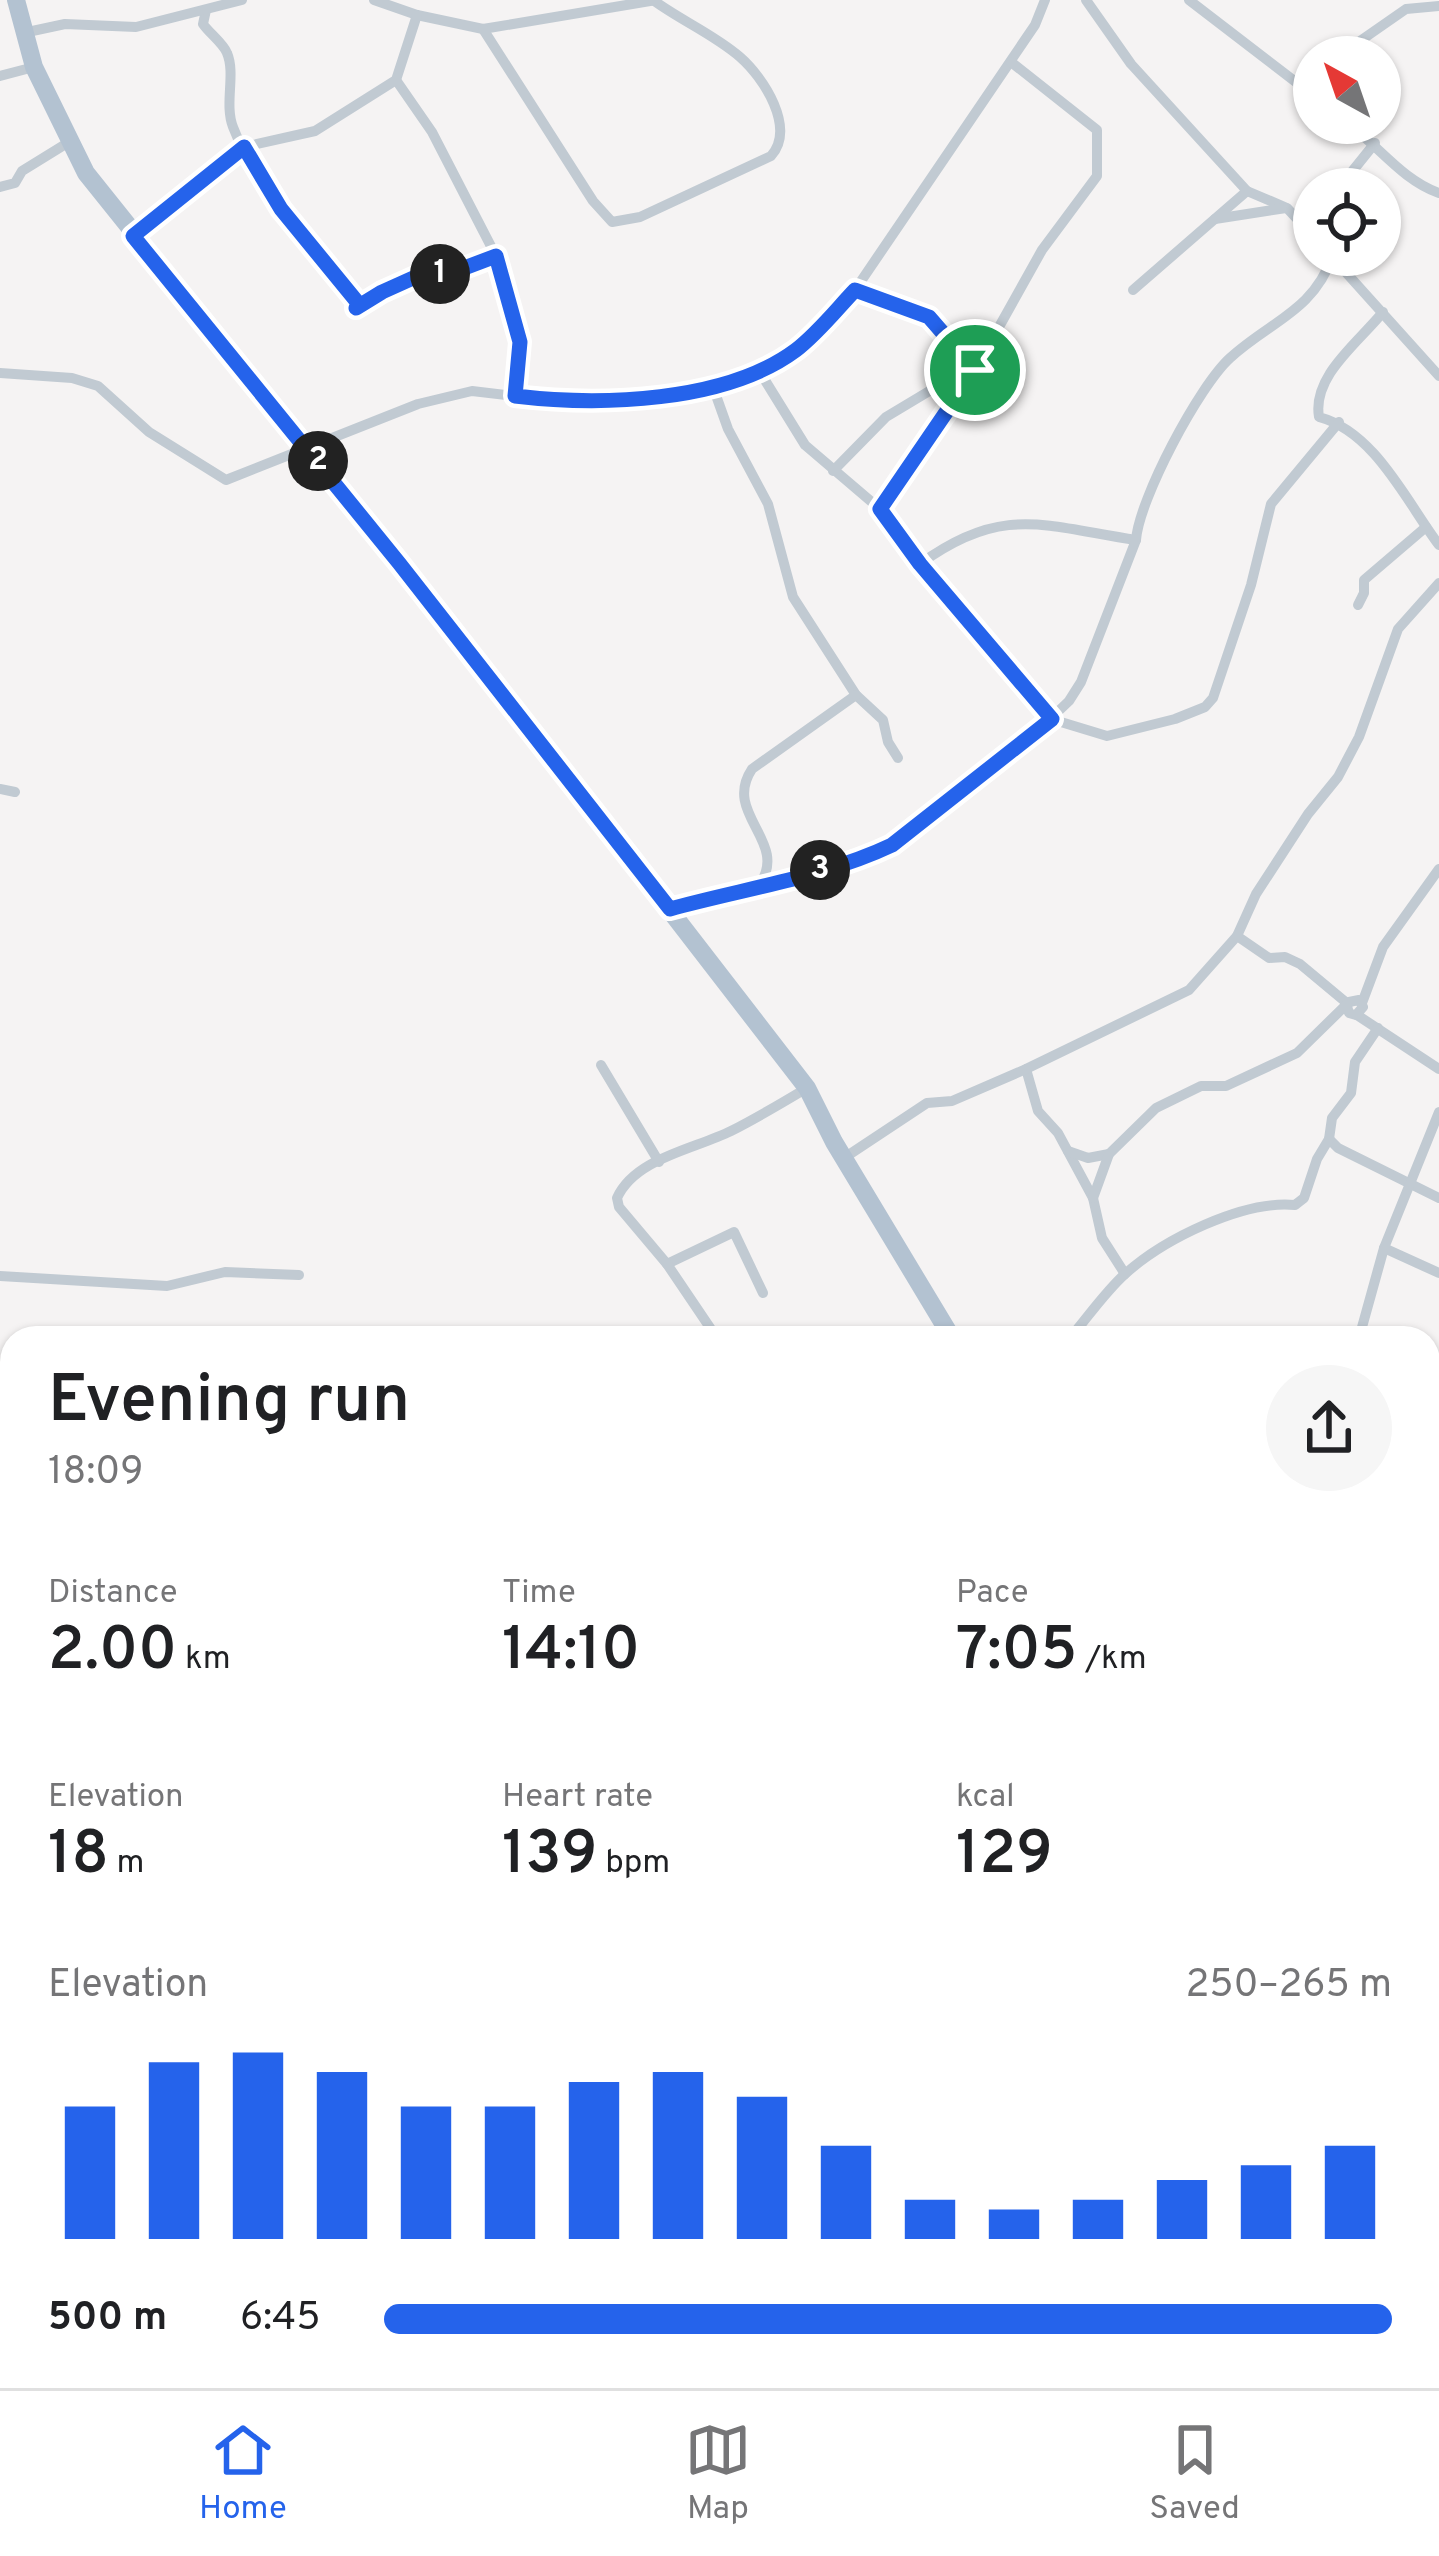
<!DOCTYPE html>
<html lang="en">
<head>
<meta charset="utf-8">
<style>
  body { margin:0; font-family:Overpass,sans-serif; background:#f6f6f6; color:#202124; height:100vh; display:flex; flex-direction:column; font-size:45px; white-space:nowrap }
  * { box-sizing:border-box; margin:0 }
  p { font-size:39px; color:#757577 }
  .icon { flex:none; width:66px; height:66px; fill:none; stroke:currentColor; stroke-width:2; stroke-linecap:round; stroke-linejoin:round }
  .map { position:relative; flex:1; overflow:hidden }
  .panel { position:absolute; left:0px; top:1326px; width:1440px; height:1062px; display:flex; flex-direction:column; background:#fff; border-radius:36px 36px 0 0; box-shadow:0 3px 9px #0004 }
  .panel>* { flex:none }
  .needle { width:78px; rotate:320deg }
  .fabs { position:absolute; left:1293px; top:36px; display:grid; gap:24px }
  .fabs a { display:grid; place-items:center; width:108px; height:108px; border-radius:50%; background:#fff; box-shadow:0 3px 9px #0004; font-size:60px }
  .pin { position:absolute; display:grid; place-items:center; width:102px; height:102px; color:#fff; margin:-51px; border:6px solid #fff; border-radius:50%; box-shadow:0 3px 12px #0007 }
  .km { position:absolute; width:60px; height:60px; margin:-30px; border-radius:50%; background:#222; color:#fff; font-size:33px; line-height:60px; text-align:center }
  .round { display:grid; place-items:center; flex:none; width:126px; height:126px; border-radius:63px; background:#f6f6f6 }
  .headline { display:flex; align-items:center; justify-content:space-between; height:204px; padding:0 48px }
  h1 { font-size:66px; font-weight:600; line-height:90px }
  .figures { display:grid; grid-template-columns:repeat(3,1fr); gap:18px; height:204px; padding:12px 48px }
  .figures div { display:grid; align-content:center }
  .figures b { font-size:60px; font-weight:600 }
  .figures small { font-size:33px; font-weight:400 }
  .figures p { font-size:33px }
  .chart { height:336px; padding:24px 48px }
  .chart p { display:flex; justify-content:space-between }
  .chart svg { width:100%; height:216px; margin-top:12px; stroke:#2563eb; stroke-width:6 }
  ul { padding:0 48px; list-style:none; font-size:39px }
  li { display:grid; grid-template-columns:192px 144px 1fr; align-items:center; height:90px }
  li i { height:30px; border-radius:15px; background:#2563eb }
  .tab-bar { display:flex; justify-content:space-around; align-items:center; height:168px; border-top:3px solid #e0e0e0; background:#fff; font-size:33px; color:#757577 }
  .tab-bar a { display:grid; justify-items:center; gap:6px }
  .tab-bar .active { color:#2563eb }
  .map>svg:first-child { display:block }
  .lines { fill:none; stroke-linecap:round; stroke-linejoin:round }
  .street { stroke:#c1cad2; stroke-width:10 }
  .primary { stroke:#b3c2d1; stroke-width:18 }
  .route-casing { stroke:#fff; stroke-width:24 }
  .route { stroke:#2563eb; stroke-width:15 }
</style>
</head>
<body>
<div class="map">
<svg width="1439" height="2388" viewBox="0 0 1439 2388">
  <rect width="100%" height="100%" fill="#f5f3f3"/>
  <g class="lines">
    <g class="street">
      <path d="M374,0L417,15L483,29L656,0"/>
      <path d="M1086,0L1131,64L1247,191L1287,208L1314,237"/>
      <path d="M1189,0L1314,96"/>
      <path d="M206,10L203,24C209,33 223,43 227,53C236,74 224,104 233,127C257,190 318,249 358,303L356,308L382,291L422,274L451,273L496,256"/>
      <path d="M483,29L593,201L612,222L640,217L771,156C796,128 764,78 740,57C715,35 680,20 653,0"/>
      <path d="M23,33L65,24L136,27L242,0"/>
      <path d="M1337,57L1406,9L1439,6"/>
      <path d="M0,76L34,67"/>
      <path d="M396,80L432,132L496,256L520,342L515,396"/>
      <path d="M1347,123C1379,146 1402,180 1439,193"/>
      <path d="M0,187L15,183L22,171L69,142"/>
      <path d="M1338,189L1375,143"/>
      <path d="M1215,219L1286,208"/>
      <path d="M133,236L244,147L315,131L396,80L417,15"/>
      <path d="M1332,257L1439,376"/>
      <path d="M855,290L929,317L975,370"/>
      <path d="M1133,290L1247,191"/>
      <path d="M1383,312C1358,343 1312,376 1319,417C1375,432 1406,501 1439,545"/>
      <path d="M758,369L805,445L880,509L920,564L1051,719L1107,736L1175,719L1205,707L1213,698L1251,585L1271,504L1339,422"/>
      <path d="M0,373L72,378L98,386L149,432L226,480L418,404L472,391L575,403L656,396L733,380L793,352L855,290L1035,25L1045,0"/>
      <path d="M713,387L728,429L768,504L793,597L856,695L883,720L888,742L898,758"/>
      <path d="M833,471L886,417L936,387L962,393"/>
      <path d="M880,509L962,393L1042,250L1097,176V130L1011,62"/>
      <path d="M920,564C1002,504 1044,526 1136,540"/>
      <path d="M1358,605L1364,593V580L1426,527"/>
      <path d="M0,789L15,792"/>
      <path d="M760,884C789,841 722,814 752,769L856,695"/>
      <path d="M670,909L866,858L892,845L1024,744L1069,701L1081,682L1136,540C1139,499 1199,386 1230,358C1270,321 1313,312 1333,255"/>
      <path d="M1237,936L1269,958L1285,957L1300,964L1348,1004"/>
      <path d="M1362,1003L1383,947L1439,869"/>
      <path d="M1357,1015L1439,1069"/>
      <path d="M601,1065L659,1162"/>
      <path d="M1026,1069L1038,1111L1058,1133L1093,1198L1102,1238L1125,1274"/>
      <path d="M1329,1139L1338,1148L1439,1198"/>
      <path d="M1068,1151L1088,1158L1109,1154"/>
      <path d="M844,1158L927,1103L952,1101L1026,1069L1189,990L1237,936L1256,894L1308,814L1338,777L1359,737L1398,629L1439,583"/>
      <path d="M1093,1198L1109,1154L1156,1108L1201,1086H1226L1297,1053L1349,1002L1359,1000L1363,1007L1356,1015L1349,1013L1347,1006"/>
      <path d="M1384,1248L1439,1273"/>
      <path d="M667,1264L734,1232L763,1293"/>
      <path d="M0,1276L167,1286L225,1272L299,1275"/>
      <path d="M717,1338L667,1264L619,1207L617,1198C635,1158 695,1149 731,1131C757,1118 782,1103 807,1088"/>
      <path d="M1070,1338C1088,1317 1105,1292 1125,1274C1164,1239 1243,1200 1295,1205L1304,1198L1317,1159L1329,1139L1332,1118L1351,1093L1355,1062L1378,1028"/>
      <path d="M1359,1338L1384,1248L1439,1112"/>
      <path d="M1428,1451L1439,1417"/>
      <path d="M1428,1575L1439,1578"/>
      <path d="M0,1629L12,1630"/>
      <path d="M1428,1723L1439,1719"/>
      <path d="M0,1848L12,1847"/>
      <path d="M1428,1965L1439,1960"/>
      <path d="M0,2002L12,2001"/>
      <path d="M0,2169L12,2176"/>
      <path d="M229,2376L236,2388"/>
      <path d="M983,2376L993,2388"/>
      <path d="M1205,2376L1214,2388"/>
      <path d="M1308,2376L1316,2388"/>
      <path d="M1417,2376L1429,2388"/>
    </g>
    <g class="primary">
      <path d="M16,0L34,67L86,173L492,680L807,1088L834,1142L952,1338"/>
      <path d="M1428,2069L1439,2086"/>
      <path d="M24,2388L49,2376"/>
    </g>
  </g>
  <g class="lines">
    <g class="route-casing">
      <path id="route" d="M244,147L281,209L358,303L356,308L382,292L422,274L451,273L496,256L520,342L515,396C599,406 725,403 796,350C818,333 836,310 855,290L929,317L975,370L880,509L920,564L1052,719L892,845C825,877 742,889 670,909L399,563L133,236Z"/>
    </g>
    <use href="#route" class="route"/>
  </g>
</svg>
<div class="fabs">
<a><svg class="needle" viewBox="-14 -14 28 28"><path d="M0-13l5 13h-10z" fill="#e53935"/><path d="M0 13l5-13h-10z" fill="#757577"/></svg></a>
<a><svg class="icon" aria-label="locate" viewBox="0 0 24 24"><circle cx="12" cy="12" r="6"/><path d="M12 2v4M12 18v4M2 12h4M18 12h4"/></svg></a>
</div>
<div class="pin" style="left:975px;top:370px;background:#1e9e55"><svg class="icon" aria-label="arrive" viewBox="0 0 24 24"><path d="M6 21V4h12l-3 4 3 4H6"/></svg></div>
<b class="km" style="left:440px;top:274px">1</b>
<b class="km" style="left:318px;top:461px">2</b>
<b class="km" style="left:820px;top:870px">3</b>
<section class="panel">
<div class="headline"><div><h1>Evening run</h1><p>18:09</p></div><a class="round"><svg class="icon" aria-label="share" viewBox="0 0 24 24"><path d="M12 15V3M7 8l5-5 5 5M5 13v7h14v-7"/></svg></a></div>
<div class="figures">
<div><p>Distance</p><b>2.00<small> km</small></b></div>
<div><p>Time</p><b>14:10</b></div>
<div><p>Pace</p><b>7:05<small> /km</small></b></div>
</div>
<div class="figures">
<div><p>Elevation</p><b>18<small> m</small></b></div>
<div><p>Heart rate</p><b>139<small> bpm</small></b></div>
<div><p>kcal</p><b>129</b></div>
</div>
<div class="chart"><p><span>Elevation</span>250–265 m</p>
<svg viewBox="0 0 160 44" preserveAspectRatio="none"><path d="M5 44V17M15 44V8M25 44V6M35 44V10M45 44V17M55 44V17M65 44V12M75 44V10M85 44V15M95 44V25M105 44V36M115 44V38M125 44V36M135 44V32M145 44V29M155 44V25"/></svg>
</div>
<ul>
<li><b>500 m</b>6:45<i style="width:100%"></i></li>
</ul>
</section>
</div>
<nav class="tab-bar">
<a class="active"><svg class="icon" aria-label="home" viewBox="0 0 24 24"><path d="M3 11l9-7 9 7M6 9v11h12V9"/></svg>Home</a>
<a><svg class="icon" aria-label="map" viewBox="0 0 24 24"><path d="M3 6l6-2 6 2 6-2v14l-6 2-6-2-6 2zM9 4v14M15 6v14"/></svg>Map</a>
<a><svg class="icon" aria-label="saved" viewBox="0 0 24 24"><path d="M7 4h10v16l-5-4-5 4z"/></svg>Saved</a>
</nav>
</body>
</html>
